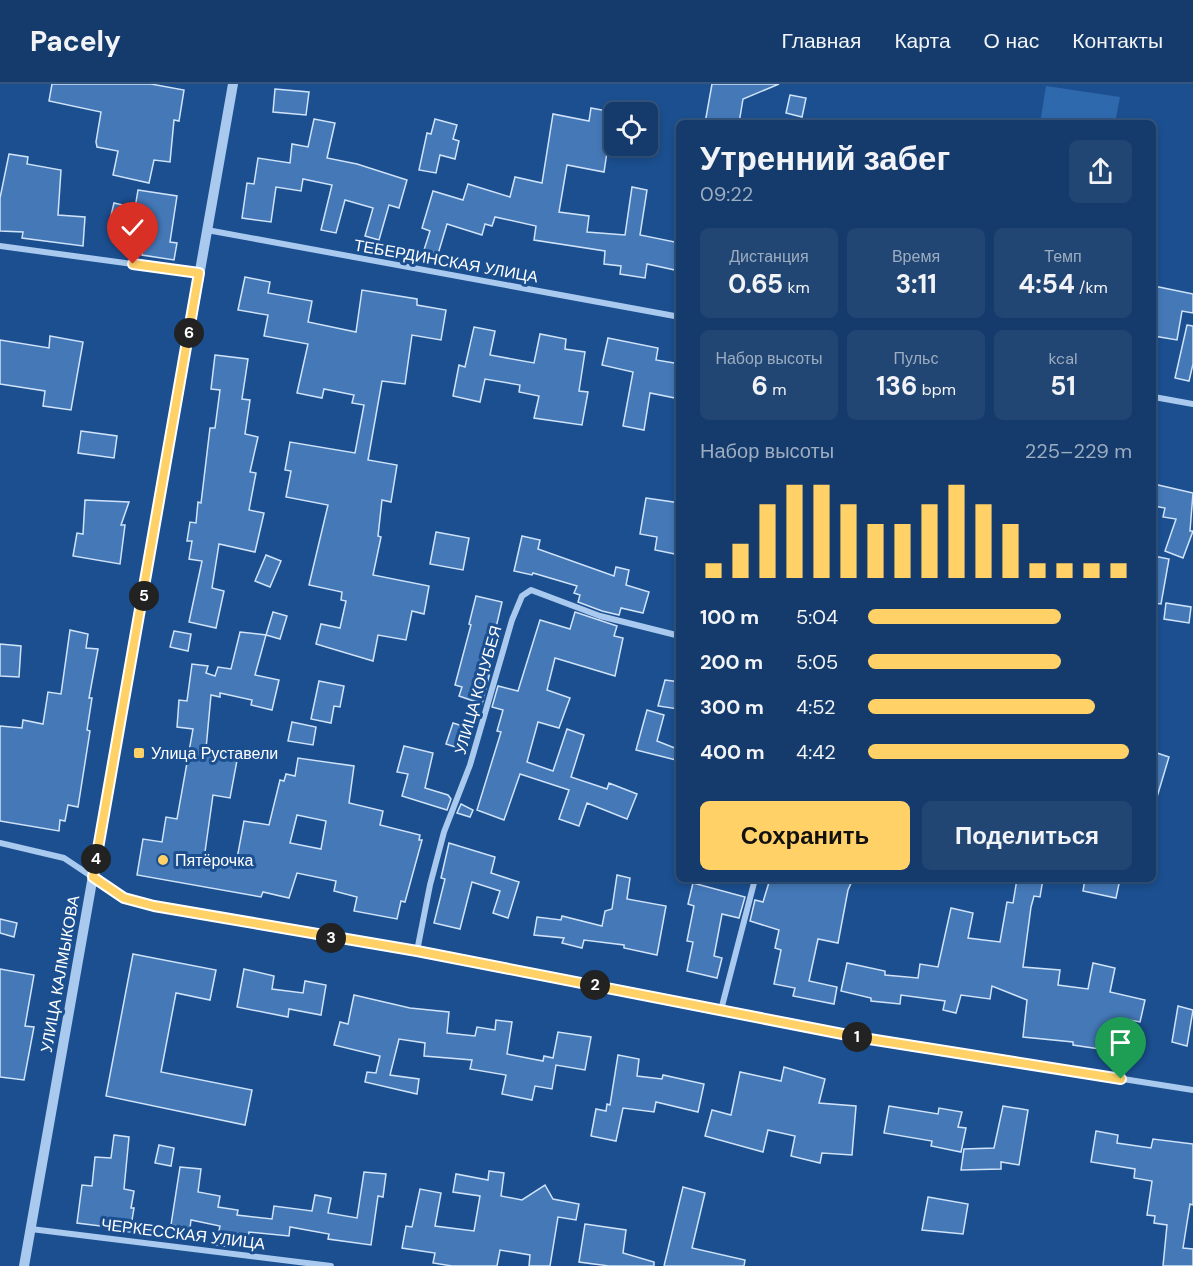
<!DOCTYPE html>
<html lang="ru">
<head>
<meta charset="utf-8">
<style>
  body { margin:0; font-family:"DM Sans",sans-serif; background:#214673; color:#f1f3f6; height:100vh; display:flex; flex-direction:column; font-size:22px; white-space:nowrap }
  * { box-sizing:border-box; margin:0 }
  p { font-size:20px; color:#9dadc1 }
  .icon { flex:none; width:33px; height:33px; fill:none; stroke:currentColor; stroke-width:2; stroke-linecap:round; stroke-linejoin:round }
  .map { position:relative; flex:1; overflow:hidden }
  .panel { position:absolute; left:676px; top:36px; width:480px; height:762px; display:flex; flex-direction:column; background:#143b6b; border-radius:9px; box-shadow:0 3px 9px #0003,0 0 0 2px #33557e }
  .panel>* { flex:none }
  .fabs { position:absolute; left:604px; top:18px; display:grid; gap:12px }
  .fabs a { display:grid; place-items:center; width:54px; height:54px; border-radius:9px; background:#143b6b; box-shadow:0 3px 9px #0003,0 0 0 2px #33557e; font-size:30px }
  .pin { position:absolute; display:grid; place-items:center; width:51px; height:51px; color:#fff; margin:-62px -26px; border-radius:50% 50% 50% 0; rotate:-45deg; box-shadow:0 0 6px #0007 }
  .pin .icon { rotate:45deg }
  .km { position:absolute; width:30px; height:30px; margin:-15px; border-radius:50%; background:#222; color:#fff; font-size:16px; line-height:30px; text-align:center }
  .round { display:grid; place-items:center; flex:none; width:63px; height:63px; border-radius:9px; background:#214673 }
  .headline { display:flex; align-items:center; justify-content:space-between; height:102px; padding:0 24px }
  h1 { font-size:33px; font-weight:700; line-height:45px }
  .metrics { display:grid; grid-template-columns:repeat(3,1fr); gap:9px; height:102px; padding:6px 24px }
  .metrics div { display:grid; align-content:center; border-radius:9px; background:#214673; text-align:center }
  .metrics b { font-size:26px; font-weight:700 }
  .metrics small { font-size:16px; font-weight:400 }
  .metrics p { font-size:16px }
  .chart { height:168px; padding:12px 24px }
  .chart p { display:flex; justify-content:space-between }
  .chart svg { width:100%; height:108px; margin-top:6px; stroke:#ffd166; stroke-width:6 }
  .cta { display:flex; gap:12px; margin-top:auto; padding:12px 24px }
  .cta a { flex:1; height:69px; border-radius:9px; background:#ffd166; color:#111; font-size:24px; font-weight:700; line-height:69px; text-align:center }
  .cta a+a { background:#214673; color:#f1f3f6 }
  ul { padding:0 24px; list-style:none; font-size:20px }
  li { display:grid; grid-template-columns:96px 72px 1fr; align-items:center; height:45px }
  li i { height:15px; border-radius:8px; background:#ffd166 }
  header { display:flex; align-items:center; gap:36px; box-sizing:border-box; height:84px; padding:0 30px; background:#143b6b; border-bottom:2px solid #33557e }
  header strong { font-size:28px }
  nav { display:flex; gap:33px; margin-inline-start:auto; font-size:21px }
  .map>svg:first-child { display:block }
  .green { fill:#2e69ad }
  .building { fill:#4478b7; stroke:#cfe3fa; stroke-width:1.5; fill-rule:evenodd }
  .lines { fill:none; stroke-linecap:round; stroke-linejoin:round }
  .minor { stroke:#a9c9ee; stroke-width:6 }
  .tertiary { stroke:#a9c9ee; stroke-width:10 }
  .route-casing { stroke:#fff; stroke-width:12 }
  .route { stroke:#ffd166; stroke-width:8 }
  .poi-dot { fill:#ffd166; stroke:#1b4f8f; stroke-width:2 }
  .labels { text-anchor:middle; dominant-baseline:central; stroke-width:6; stroke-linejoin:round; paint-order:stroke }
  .street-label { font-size:16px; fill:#fff; stroke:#1b4f8f }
  .poi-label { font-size:16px; fill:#fff; stroke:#1b4f8f; text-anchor:start }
</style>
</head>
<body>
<header>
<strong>Pacely</strong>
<nav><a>Главная</a><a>Карта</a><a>О нас</a><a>Контакты</a></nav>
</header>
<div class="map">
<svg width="1193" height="1182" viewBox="0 0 1193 1182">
  <rect width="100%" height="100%" fill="#1b4f8f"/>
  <path class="green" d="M1046,2L1120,13L1115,39H1040Z"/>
  <g class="building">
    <path d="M52,0H151L184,6L179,37L174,36L170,78L154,76L149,99L113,91L118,67L97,63L96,58L101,28L49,17Z"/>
    <path d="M712,0H779L743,15L739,39H705Z"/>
    <path d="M275,5L309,8L306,31L273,28Z"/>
    <path d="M790,11L806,14L802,33L786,29Z"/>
    <path d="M591,24L613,28L604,88L567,81L559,128L589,132L587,148L625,151L632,103L647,106L640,151L680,159L675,186L647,180L645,194L620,190L621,182L604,180L605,167L534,156L536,142L495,133L492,142L485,140L482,151L447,140L438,170L424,166L430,147L422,144L433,107L463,116L468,100L510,113L515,93L542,99L553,30L589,37Z"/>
    <path d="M314,35L335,39L327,74L357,80L407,96L399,124L389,121L379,156L365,152L373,124L345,116L336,149L321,146L332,101L303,95L301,107L276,103L271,138L242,134L247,99L254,100L258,74L290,79L292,60L308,63Z"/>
    <path d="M435,35L457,41L453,55L459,57L455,75L440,71L436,89L419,86L427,49L431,50Z"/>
    <path d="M9,70L28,73L27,80L61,86L58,131L85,133L83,162L22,154L23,148L0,147V114Z"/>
    <path d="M138,106L177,112L170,158L177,159L174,176L142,171L144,152L108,144L114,119L135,124Z"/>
    <path d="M245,193L270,198L268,209L312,217L308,238L356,248L362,206L417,215V221L446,226L441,256L412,251L405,300L382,297L368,376L397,381L391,418L382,416L378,452L381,453L373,491L429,502L424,530L412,527L406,556L378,551L373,577L316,560L321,540L340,544L346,517L341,516L342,508L309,501L328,421L286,413L291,387L285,386L290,358L355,369L364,321L352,319L354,311L324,305L322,314L297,309L308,260L264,252L268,231L238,226Z"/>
    <path d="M1154,202L1193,210V229L1182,227L1177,256L1154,252Z"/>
    <path d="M1187,241L1193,242V280L1189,297L1175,294Z"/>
    <path d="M474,243L495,247L490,271L534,279L540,250L566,255L565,265L585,268L579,307L588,308L582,341L534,334L539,312L519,308L520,301L485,295L480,318L453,312L459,281L465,283Z"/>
    <path d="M50,252L83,258L71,326L43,322L45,307L0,300V256L49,264Z"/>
    <path d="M608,254L658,264L656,276L680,280V315L650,309L644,346L623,342L633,288L602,281Z"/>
    <path d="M215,271L248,275L242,315L250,316L245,350L258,353L250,388L256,389L249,426L264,429L255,468L219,460L212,504L224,507L216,544L189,538L202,477L189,475L192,457H187L190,438L196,439L198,418L201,419L210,344H215L220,306L211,305Z"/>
    <path d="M81,347L117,352L114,374L78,369Z"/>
    <path d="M1154,400L1193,409L1190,447H1193L1183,474L1165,467L1176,435L1163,433L1165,424L1154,422Z"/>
    <path d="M646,414L680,419V471L655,466L657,453L640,450Z"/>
    <path d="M85,416L129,418L121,441H125L120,480L73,472L77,449L83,450Z"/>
    <path d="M436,448L469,454L463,486L430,480Z"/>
    <path d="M522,452L540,456L538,465L614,492L616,483L629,486L626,501L649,508L643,529L621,524L619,531L602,527L578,518L580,511L574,509L577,502L533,489L532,491L514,487Z"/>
    <path d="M266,471L281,477L270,503L255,497Z"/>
    <path d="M1154,472L1169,475L1161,520L1154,519Z"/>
    <path d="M476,512L502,518L486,586L490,588L482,620L459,612L462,603L455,601L471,541L469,540Z"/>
    <path d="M1166,519L1191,523L1189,539L1164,535Z"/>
    <path d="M273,528L287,532L280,555L266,551Z"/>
    <path d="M575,528L617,542L614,552L623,554L615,592L555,574L547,606L570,614L559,644L538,638L527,678L553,687L567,645L584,651L571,693L607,705L609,699L637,710L627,735L587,719L579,742L559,735L569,706L520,690L504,736L477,726L501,648L497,647L503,626L492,623L498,602L518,607L540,536L570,545Z"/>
    <path d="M70,546L88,550L86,564L98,565L89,614H92L87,646L90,647L78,723L68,721L65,737L60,736L59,747L0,737V642L22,644L23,636L43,640L48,608L61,610Z"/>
    <path d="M174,547L191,550L188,567L170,563Z"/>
    <path d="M240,548L266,551L255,591L279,596L272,626L251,621L252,616L220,609V613L211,611L206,665L238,671L230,714L213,711L204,775L236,780L244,737L269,741L280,696L284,697L286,690L295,692L298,674L354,682L349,719L383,727L380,741L420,751L419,756H422L405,818L401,817L397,835L354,827L357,813L334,807L336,797L297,789L289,814L263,808L261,813L137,791L143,755L162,758L166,733L177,735L193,645L177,643L179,616L187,617L192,580L208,582L206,589L215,592L218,583L231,585ZM297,731L326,737L321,765L290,759Z"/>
    <path d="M0,560L21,562L19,593L0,592Z"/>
    <path d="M665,596L680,598L678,625L658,622Z"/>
    <path d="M319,597L344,602L340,623L334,622L331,639L311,635Z"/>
    <path d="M647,626L664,631L657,657L680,666V677L636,666Z"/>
    <path d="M292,638L316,643L313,661L288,657Z"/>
    <path d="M453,639L469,644L462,665L446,660Z"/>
    <path d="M404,662L433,669L425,704L448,711L451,715L447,726L402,712L408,690L397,688Z"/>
    <path d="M1154,668L1169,673L1157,713L1154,712Z"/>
    <path d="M461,720L473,726L470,733L457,729Z"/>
    <path d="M449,759L495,773L491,789L519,798L508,834L493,829L500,807L472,798L460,845L434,839L445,795L441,794Z"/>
    <path d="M617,791L630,794L627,815L666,822L657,871L624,864V861L584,856L582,864L562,859L564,854L534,851L537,833L561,836L562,832L602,842L605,827L612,825Z"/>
    <path d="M770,795H853L848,806L838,859L818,855L809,897L837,903L834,920L793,912L795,904L774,900L781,866L775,864L779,846L750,837L755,816L763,818Z"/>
    <path d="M1017,795H1043L1040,813L1034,812L1031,823L1023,883L1060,886L1058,901L1088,905L1093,879L1115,884L1110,908L1145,916L1140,938L1119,934L1113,967L1073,961V958L1023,953L1027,916L992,902L990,915L961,911L956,929L943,926L945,917L901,911L900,920L871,917V914L841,907L847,879L885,887V891L918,894L920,880L938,883L951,824L973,829L968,854L1000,858L1007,818L1013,819Z"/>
    <path d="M1085,795H1120L1116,814L1083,807Z"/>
    <path d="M693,799L745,813L739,834L722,830L714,872L722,874L717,894L687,887L693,858L687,857L694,822L688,820Z"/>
    <path d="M0,835L17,839L14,853L0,849Z"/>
    <path d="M133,870L216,886L210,916L176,909L161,988L252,1006L245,1041L106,1012Z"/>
    <path d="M0,885L34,891L25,942L34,943L24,996L0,993Z"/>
    <path d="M244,885L274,892L272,905L303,909L305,897L326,901L321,931L289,925L288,933L237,923Z"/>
    <path d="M354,911L410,924L449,928L447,949L475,952L477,943L495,946L496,936L512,938L507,970L543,977L544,972L553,974L558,948L591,953L585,986L556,981L552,1005L535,1002L532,1016L502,1010L506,991L470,985L472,976L424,972L425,959L399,955L390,991L419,995L417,1010L365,998L367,988L376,989L380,972L334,961L340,938L348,940Z"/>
    <path d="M1178,922L1193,926L1187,962L1172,958Z"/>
    <path d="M618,971L639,975L637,992L662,995L663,991L704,1000L698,1028L656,1018L654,1028L623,1024L616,1057L591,1052L596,1025L606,1027L607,1020L610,1021Z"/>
    <path d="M784,983L825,995L819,1019L856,1022L852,1071L822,1069L820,1079L791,1072L795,1052L768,1046L763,1068L705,1052L712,1026L731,1031L740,988L781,997Z"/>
    <path d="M889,1022L938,1030L939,1024L962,1028L958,1043L966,1044L961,1068L931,1062L932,1057L884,1049Z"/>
    <path d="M1003,1022L1028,1026L1019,1081L1001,1078V1085L961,1086L964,1065L994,1064Z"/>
    <path d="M1096,1047L1118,1051L1117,1059L1151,1064L1153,1055L1193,1060V1121L1190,1120L1183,1164L1193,1165V1182H1163L1167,1141L1154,1139L1155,1132L1147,1131L1152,1097L1134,1094L1135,1085L1091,1078Z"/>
    <path d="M114,1051L129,1053L124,1105L134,1107L131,1124H134L130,1148L116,1146L117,1144L77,1139L82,1101L92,1102L95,1073L111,1074Z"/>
    <path d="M159,1061L174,1064L171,1082L155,1079Z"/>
    <path d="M180,1083L201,1085L198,1108L220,1112L218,1123L238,1126L237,1131L272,1135L274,1122L312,1127L315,1111L331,1114L328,1129L357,1134L364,1088L386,1090L383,1113L378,1112L371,1161L328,1155L329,1150L290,1143L289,1152L249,1148L248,1153L233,1150L231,1163L216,1161L220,1142L191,1136L190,1144L171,1141Z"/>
    <path d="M489,1087L504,1089L501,1112L522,1116L545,1101L553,1115L579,1120L576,1136L558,1133L550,1182H529L530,1171L500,1166L497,1182H452L433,1179L435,1169L402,1164L406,1142L412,1143L420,1105L441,1109L435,1142L474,1147L480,1112L453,1108L456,1090L488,1096Z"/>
    <path d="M683,1103L705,1109L692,1164L745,1176L744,1182H664Z"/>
    <path d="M928,1113L968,1120L963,1150L922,1146Z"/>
    <path d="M585,1140L626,1146L623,1169L654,1178V1182H609L579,1178Z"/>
  </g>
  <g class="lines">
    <g class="minor">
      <path d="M207,146L680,233"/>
      <path d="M0,162L199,189"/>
      <path d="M1154,313L1193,320"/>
      <path d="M0,759L64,774L124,814L154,822L417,867L863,954L1193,1006"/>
      <path d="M417,867L430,801L444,748L470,681L512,536L522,512L531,506L600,532L680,552"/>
      <path d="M721,926L755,795"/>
      <path d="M31,1145L331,1182"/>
    </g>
    <path class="tertiary" d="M24,1182L233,0"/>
  </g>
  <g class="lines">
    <g class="route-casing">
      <path id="route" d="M133,180L199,189L93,793L124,814L154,822L417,867L863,954L1121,995"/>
    </g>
    <use href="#route" class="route"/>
  </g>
  <g class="poi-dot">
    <rect x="133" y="663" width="12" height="12" rx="3"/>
    <circle cx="163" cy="776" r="6"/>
  </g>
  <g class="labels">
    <g class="street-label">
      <text transform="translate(446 177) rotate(10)">ТЕБЕРДИНСКАЯ УЛИЦА</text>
      <text transform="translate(478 606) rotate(-74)">УЛИЦА КОЧУБЕЯ</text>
      <text transform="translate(60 890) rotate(-80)">УЛИЦА КАЛМЫКОВА</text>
      <text transform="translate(183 1150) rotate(7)">ЧЕРКЕССКАЯ УЛИЦА</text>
    </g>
    <g class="poi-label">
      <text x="151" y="669">Улица Руставели</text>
      <text x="175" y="776">Пятёрочка</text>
    </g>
  </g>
</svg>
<div class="fabs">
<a><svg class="icon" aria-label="locate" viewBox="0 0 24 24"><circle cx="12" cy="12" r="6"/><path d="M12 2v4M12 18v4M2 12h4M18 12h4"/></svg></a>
</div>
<div class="pin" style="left:1121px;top:995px;background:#1e9e55"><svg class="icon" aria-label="arrive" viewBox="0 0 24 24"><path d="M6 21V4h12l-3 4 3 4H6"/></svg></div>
<div class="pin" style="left:133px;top:180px;background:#d93025"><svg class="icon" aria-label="check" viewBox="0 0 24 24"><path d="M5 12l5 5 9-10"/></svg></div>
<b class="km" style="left:857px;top:953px">1</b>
<b class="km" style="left:595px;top:901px">2</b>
<b class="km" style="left:331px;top:854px">3</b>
<b class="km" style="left:96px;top:775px">4</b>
<b class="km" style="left:144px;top:512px">5</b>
<b class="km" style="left:189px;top:249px">6</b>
<section class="panel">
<div class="headline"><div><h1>Утренний забег</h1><p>09:22</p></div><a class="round"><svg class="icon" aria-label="share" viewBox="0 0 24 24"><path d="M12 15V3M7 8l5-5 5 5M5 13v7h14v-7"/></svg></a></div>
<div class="metrics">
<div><p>Дистанция</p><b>0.65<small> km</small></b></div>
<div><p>Время</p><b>3:11</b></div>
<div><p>Темп</p><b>4:54<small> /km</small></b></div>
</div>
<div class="metrics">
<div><p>Набор высоты</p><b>6<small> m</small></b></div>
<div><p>Пульс</p><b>136<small> bpm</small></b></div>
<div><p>kcal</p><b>51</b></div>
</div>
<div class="chart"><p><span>Набор высоты</span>225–229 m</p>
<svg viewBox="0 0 160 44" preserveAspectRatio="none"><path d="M5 44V38M15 44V30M25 44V14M35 44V6M45 44V6M55 44V14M65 44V22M75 44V22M85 44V14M95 44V6M105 44V14M115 44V22M125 44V38M135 44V38M145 44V38M155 44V38"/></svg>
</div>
<ul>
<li><b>100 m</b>5:04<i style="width:73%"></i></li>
<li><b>200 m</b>5:05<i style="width:73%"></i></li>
<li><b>300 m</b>4:52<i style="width:86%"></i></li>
<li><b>400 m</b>4:42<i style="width:99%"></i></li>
</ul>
<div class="cta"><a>Сохранить</a><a>Поделиться</a></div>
</section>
</div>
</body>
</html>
